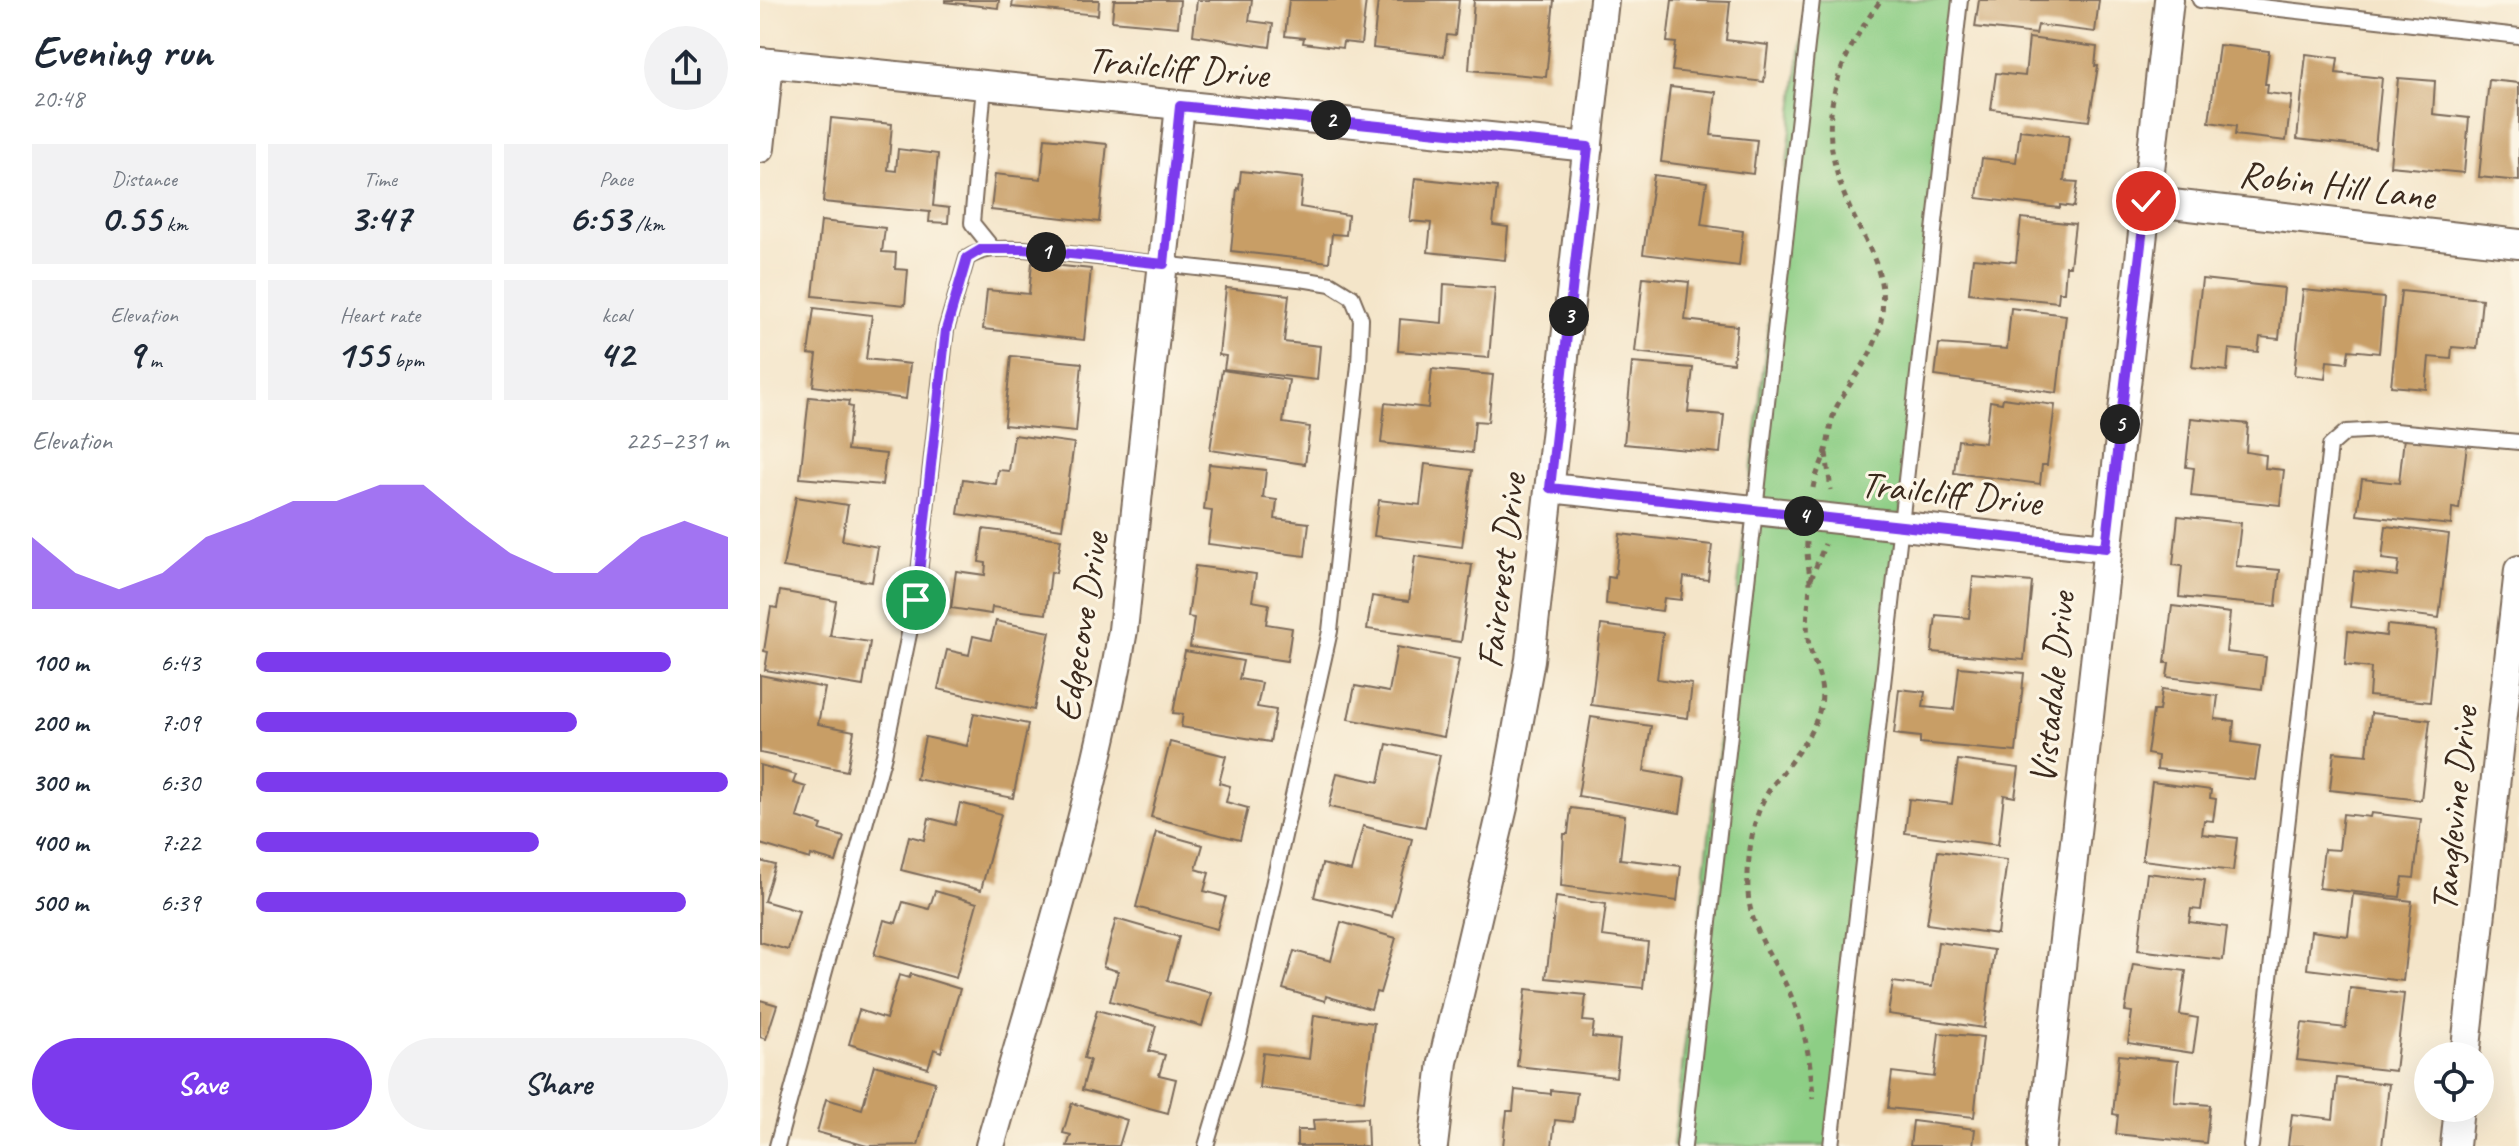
<!DOCTYPE html>
<html lang="en">
<head>
<meta charset="utf-8">
<style>
  body { margin:0; font-family:Caveat,sans-serif; background:#f2f2f3; color:#1f2937; height:100vh; display:flex; flex-direction:column; font-size:30px; white-space:nowrap }
  * { box-sizing:border-box; margin:0 }
  p { font-size:26px; color:#747a83 }
  .icon { flex:none; width:44px; height:44px; fill:none; stroke:currentColor; stroke-width:2; stroke-linecap:round; stroke-linejoin:round }
  .map { position:relative; flex:1; overflow:hidden }
  .drawer { display:flex; flex-direction:column; background:#fff; width:760px }
  .drawer>* { flex:none }
  .buttons { position:absolute; left:1654px; top:1042px; display:grid; gap:16px }
  .buttons a { display:grid; place-items:center; width:80px; height:80px; border-radius:50%; background:#fff; box-shadow:0 8px 32px #0002; font-size:40px }
  .pin { position:absolute; display:grid; place-items:center; width:68px; height:68px; color:#fff; margin:-34px; border:4px solid #fff; border-radius:50%; box-shadow:0 2px 8px #0007 }
  .km { position:absolute; width:40px; height:40px; margin:-20px; border-radius:50%; background:#222; color:#fff; font-size:22px; line-height:40px; text-align:center }
  .round { display:grid; place-items:center; flex:none; width:84px; height:84px; border-radius:42px; background:#f2f2f3 }
  .head { display:flex; align-items:center; justify-content:space-between; height:136px; padding:0 32px }
  h1 { font-size:44px; font-weight:700; line-height:60px }
  .stats { display:grid; grid-template-columns:repeat(3,1fr); gap:12px; height:136px; padding:8px 32px }
  .stats div { display:grid; align-content:center; border-radius:0px; background:#f2f2f3; text-align:center }
  .stats b { font-size:40px; font-weight:700 }
  .stats small { font-size:22px; font-weight:400 }
  .stats p { font-size:22px }
  .chart { height:224px; padding:16px 32px }
  .chart p { display:flex; justify-content:space-between }
  .chart svg { width:100%; height:144px; margin-top:8px; fill:#7c3aed; opacity:.7 }
  .button { display:flex; gap:16px; margin-top:auto; padding:16px 32px }
  .button a { flex:1; height:92px; border-radius:48px; background:#7c3aed; color:#fff; font-size:32px; font-weight:700; line-height:92px; text-align:center }
  .button a+a { background:#f2f2f3; color:#1f2937 }
  ul { padding:0 32px; list-style:none; font-size:26px }
  li { display:grid; grid-template-columns:128px 96px 1fr; align-items:center; height:60px }
  li i { height:20px; border-radius:10px; background:#7c3aed }
  main { display:flex; flex:1; min-height:0 }
  .map>svg:first-child { display:block }
  .green { fill:#8dce85; stroke:#647c52; stroke-width:2 }
  .building { fill:#c89e66 }
  .lines { fill:none; stroke-linecap:round; stroke-linejoin:round }
  .lane-casing { stroke:#7c6b5a; stroke-width:18 }
  .street-casing { stroke:#7c6b5a; stroke-width:32 }
  .path { stroke:#7c6b5a; stroke-width:5; stroke-dasharray:6 6; stroke-linecap:butt }
  .lane { stroke:#fff; stroke-width:14 }
  .street { stroke:#fff; stroke-width:28 }
  .route-casing { stroke:#fff; stroke-width:16 }
  .route { stroke:#7c3aed; stroke-width:10 }
  .labels { text-anchor:middle; dominant-baseline:central; stroke-width:6; stroke-linejoin:round; paint-order:stroke }
  .street-label { font-size:38px; fill:#3b2a1e; stroke:#fcf5e5 }
</style>
</head>
<body>
<main>
<section class="drawer">
<div class="head"><div><h1>Evening run</h1><p>20:48</p></div><a class="round"><svg class="icon" aria-label="share" viewBox="0 0 24 24"><path d="M12 15V3M7 8l5-5 5 5M5 13v7h14v-7"/></svg></a></div>
<div class="stats">
<div><p>Distance</p><b>0.55<small> km</small></b></div>
<div><p>Time</p><b>3:47</b></div>
<div><p>Pace</p><b>6:53<small> /km</small></b></div>
</div>
<div class="stats">
<div><p>Elevation</p><b>9<small> m</small></b></div>
<div><p>Heart rate</p><b>155<small> bpm</small></b></div>
<div><p>kcal</p><b>42</b></div>
</div>
<div class="chart"><p><span>Elevation</span>225–231 m</p>
<svg viewBox="0 0 160 44" preserveAspectRatio="none"><path d="M0 44V22L10 33L20 38L30 33L40 22L50 17L60 11L70 11L80 6L90 6L100 17L110 27L120 33L130 33L140 22L150 17L160 22V44z"/></svg>
</div>
<ul>
<li><b>100 m</b>6:43<i style="width:88%"></i></li>
<li><b>200 m</b>7:09<i style="width:68%"></i></li>
<li><b>300 m</b>6:30<i style="width:100%"></i></li>
<li><b>400 m</b>7:22<i style="width:60%"></i></li>
<li><b>500 m</b>6:39<i style="width:91%"></i></li>
</ul>
<div class="button"><a>Save</a><a>Share</a></div>
</section>
<div class="map">
<svg width="1759" height="1146" viewBox="0 0 1759 1146">
  <rect width="100%" height="100%" fill="#fcf5e5"/>
  <filter id="ink" filterUnits="userSpaceOnUse"><feTurbulence type="fractalNoise" baseFrequency=".0125" numOctaves="2"/><feDisplacementMap in="SourceGraphic" scale="16" xChannelSelector="R" yChannelSelector="G"/><feConvolveMatrix kernelMatrix="1 2 1 2 8 2 1 2 1" color-interpolation-filters="sRGB"/></filter>
  <filter id="wash" filterUnits="userSpaceOnUse"><feTurbulence type="fractalNoise" baseFrequency=".006" numOctaves="4" result="noise"/><feDisplacementMap in="SourceGraphic" scale="32" xChannelSelector="R" yChannelSelector="G"/><feGaussianBlur stdDeviation="1.8" result="paint"/><feColorMatrix in="noise" values="0 0 0 0 0 0 0 0 0 0 0 0 0 0 0 0 0 1.4 0 .05"/><feComposite in="paint" operator="in"/></filter>
  <g filter="url(#wash)">
    <rect width="100%" height="100%" fill="#f4e5c9"/>
    <path class="green" d="M1046,0H1196L1072,1146H913Z"/>
    <g id="blocks">
      <g class="building">
        <path d="M185,0H239L238,8L185,2Z"/>
        <path d="M253,0H339L338,15L252,7Z"/>
        <path d="M354,0H420L418,27L352,21Z"/>
        <path d="M437,0H492L489,21L513,24L510,47L433,35Z"/>
        <path d="M529,0H606L601,44L583,42L582,48L543,43L544,38L525,36Z"/>
        <path d="M618,0H699L695,36L687,35L684,56L613,48Z"/>
        <path d="M714,0H794L786,77L709,70Z"/>
        <path d="M912,0L970,2L966,40L1008,45L1004,82L912,71L916,43L907,42Z"/>
        <path d="M1219,0H1339L1335,32L1278,25L1276,34L1215,27Z"/>
        <path d="M1269,38L1337,47L1335,66H1338L1329,121L1231,109L1236,73L1265,76Z"/>
        <path d="M1459,45L1509,51L1505,84H1508L1507,93L1532,96L1526,141L1475,135L1476,126L1449,122Z"/>
        <path d="M1546,54L1578,58L1576,73L1622,78L1615,148L1537,139Z"/>
        <path d="M1638,78L1675,81L1673,114L1709,118L1704,173L1630,166Z"/>
        <path d="M1729,80L1759,83V181L1719,177Z"/>
        <path d="M910,87L956,92L951,135L997,140L993,174L901,162Z"/>
        <path d="M71,118L132,124L128,170L136,171L138,149L178,154L173,206L189,208L188,223L169,222L170,212L63,202Z"/>
        <path d="M1260,130L1309,136L1304,181L1318,182L1314,207L1300,205V208L1217,198L1222,158L1256,162Z"/>
        <path d="M285,138L347,144L339,222L231,210L235,174L281,179Z"/>
        <path d="M481,171L543,178L540,207L588,215L586,235L572,234L569,262L471,251L477,188L479,189Z"/>
        <path d="M894,175L947,182L941,225L983,231L979,266L883,254Z"/>
        <path d="M655,178L737,187L733,225L748,227L745,260L668,252L671,223L650,221Z"/>
        <path d="M1261,218L1315,224L1310,266H1306L1304,292H1299L1298,302L1209,293L1213,258L1256,262Z"/>
        <path d="M61,221L125,228L122,252L136,253L135,269L148,270L145,305L53,296Z"/>
        <path d="M272,263L331,269L324,340L223,329L227,290L269,294Z"/>
        <path d="M883,277L929,282L925,320L977,326L973,363L875,352Z"/>
        <path d="M1442,279L1524,288L1519,339L1500,337L1498,352L1469,349L1467,371L1432,367Z"/>
        <path d="M684,284L735,288L729,358L638,351L640,319L682,323Z"/>
        <path d="M466,288L529,295L524,342L560,346L557,380L464,369L466,356L459,355Z"/>
        <path d="M1543,290L1624,298L1619,353L1589,350L1587,363L1567,361L1565,379L1534,375Z"/>
        <path d="M1641,291L1722,299L1717,349L1692,347L1691,359L1669,357L1666,389L1631,386Z"/>
        <path d="M54,308L112,315L106,359L150,364L146,399L53,386L57,355L48,354Z"/>
        <path d="M1251,308L1306,315L1297,393L1175,376L1179,344L1247,349Z"/>
        <path d="M251,356L322,363L316,432L244,425Z"/>
        <path d="M872,363L933,368L928,412L964,415L960,453L864,444Z"/>
        <path d="M672,369L733,375L728,422L715,421L712,453L621,443L625,403L668,408Z"/>
        <path d="M462,370L529,380L523,423L550,427L545,464L450,450Z"/>
        <path d="M49,397L89,401L88,406L92,407L87,450L126,454L122,485L40,478Z"/>
        <path d="M1243,398L1295,405L1287,465H1282L1280,484L1194,473L1198,440L1225,443L1230,401L1242,403Z"/>
        <path d="M1431,418L1488,424L1486,452L1506,455L1505,468L1524,470L1520,505L1431,496L1434,468L1426,467Z"/>
        <path d="M254,435L314,443L302,529L198,514L203,479L236,484L238,470L249,471Z"/>
        <path d="M1644,438L1707,445L1699,509L1692,508L1691,525L1597,515L1602,479L1639,483Z"/>
        <path d="M449,464L506,470L503,498L517,500L515,519L549,523L545,556L448,544L452,511L444,510Z"/>
        <path d="M665,464L712,470L702,547L614,536L619,500L660,505Z"/>
        <path d="M36,497L88,505L82,540L118,547L112,582L23,567Z"/>
        <path d="M1418,516L1481,523L1476,566L1520,570L1516,606L1419,597L1422,566L1413,565Z"/>
        <path d="M1626,526L1689,534L1679,618L1590,607L1594,571L1637,576L1639,561L1622,559Z"/>
        <path d="M223,529L301,539L296,573L291,572L286,614L232,607L231,614L191,608L196,571L225,575L226,563L219,562Z"/>
        <path d="M860,534L952,545L948,580L924,577L921,600L904,598L902,611L846,604L848,577L855,578Z"/>
        <path d="M655,556L712,565L701,642L607,629L612,596L649,601Z"/>
        <path d="M435,566L496,574L492,601L509,604L506,624L532,628L527,661L430,647L434,618L428,617Z"/>
        <path d="M1213,577L1272,582L1264,660L1172,652L1176,615L1209,618Z"/>
        <path d="M20,591L76,601L70,636L110,642L103,686L5,670L8,652L4,651L11,607L17,608Z"/>
        <path d="M1412,606L1470,613L1466,652L1506,657L1502,689L1407,677L1409,663H1405Z"/>
        <path d="M236,621L290,632L274,710L178,689L187,650L209,655L213,636L231,640Z"/>
        <path d="M841,625L903,633L897,679L932,684L928,718L831,705Z"/>
        <path d="M1627,625L1677,630L1670,702L1609,696L1611,668L1585,665L1588,631L1626,636Z"/>
        <path d="M637,647L699,659L684,737L588,719L595,686L629,692Z"/>
        <path d="M425,651L483,661L479,679L502,683L497,707L516,710L510,742L421,727L423,714L413,713Z"/>
        <path d="M1199,667L1264,673L1256,752L1160,743V737L1134,734L1139,689L1165,692L1163,707L1194,710Z"/>
        <path d="M0,675L65,688L58,724L94,731L87,771L0,753Z"/>
        <path d="M1402,689L1458,696L1455,719L1474,721L1472,742L1500,746L1495,780L1397,769L1398,756L1387,754L1393,711H1399Z"/>
        <path d="M214,713L268,724L253,798L156,779L165,737L207,746Z"/>
        <path d="M1611,713L1670,720L1661,800L1570,790L1574,752L1607,755Z"/>
        <path d="M831,717L891,726L884,771L925,778L920,813L818,796Z"/>
        <path d="M410,742L466,756L459,783L470,786L466,802L488,808L480,840L391,817Z"/>
        <path d="M627,744L680,755L665,827L569,807L577,773L619,782Z"/>
        <path d="M1198,760L1259,768L1255,797L1244,795L1238,845L1145,833L1149,799L1192,804Z"/>
        <path d="M0,765L36,775L33,783L46,787L37,817L62,825L60,830L84,837L76,862L51,855L50,859L0,844Z"/>
        <path d="M1392,782L1451,790L1450,798L1456,799L1453,821L1444,820L1442,834L1477,838L1473,871L1382,860Z"/>
        <path d="M200,803L241,814L221,890L141,870L149,836L164,840L169,818L195,825Z"/>
        <path d="M811,808L865,815L860,859L921,866L917,901L801,886L804,834H808Z"/>
        <path d="M1611,813L1661,819L1654,878L1643,877L1640,897L1559,888L1564,849L1579,850L1583,814L1610,817Z"/>
        <path d="M603,826L652,839L632,916L554,897L562,864L591,871Z"/>
        <path d="M396,832L443,845L436,869L449,873L444,891L466,897L457,929L376,907Z"/>
        <path d="M1178,851L1247,860L1237,934L1167,924Z"/>
        <path d="M0,861L15,865L4,901L39,911L28,950L0,942Z"/>
        <path d="M1387,873L1445,880L1441,910L1431,909L1429,922L1467,927L1463,960L1378,950Z"/>
        <path d="M175,891L217,903L196,978L114,955L124,920L136,923L143,902L169,909Z"/>
        <path d="M1593,894L1652,901L1643,981L1547,969L1551,931L1588,936Z"/>
        <path d="M796,897L846,904L842,936L888,942L883,988L786,978Z"/>
        <path d="M356,919L419,937L407,981L451,993L442,1026L350,1001L358,971L343,967Z"/>
        <path d="M581,922L636,938L620,993L616,992L611,1009L566,996L565,1001L523,989L534,951L571,961Z"/>
        <path d="M1178,942L1234,950L1224,1028L1128,1014L1133,982L1172,987Z"/>
        <path d="M1373,964L1426,971L1420,1015L1438,1018L1433,1053L1368,1043L1372,1012L1365,1011Z"/>
        <path d="M151,974L200,989L181,1052L174,1049L168,1068L89,1044L99,1010L126,1019L139,975L149,978Z"/>
        <path d="M1590,988L1644,994L1635,1071L1537,1060L1542,1023L1586,1028Z"/>
        <path d="M766,989L826,995L823,1021L834,1022L832,1037L860,1040L856,1077L757,1066Z"/>
        <path d="M0,1000L17,1005L6,1039L0,1037Z"/>
        <path d="M337,1010L396,1026L389,1051L405,1055L399,1075L416,1079L408,1113L322,1090L330,1060L324,1058Z"/>
        <path d="M554,1015L614,1023L604,1101L499,1088L503,1053L549,1059Z"/>
        <path d="M1179,1033L1223,1037L1214,1117L1128,1108L1132,1072L1174,1077Z"/>
        <path d="M1359,1055L1418,1061L1414,1102L1450,1105L1446,1143L1356,1134L1358,1115L1353,1114Z"/>
        <path d="M114,1065L175,1082L158,1145L107,1146L57,1132L66,1099L102,1109Z"/>
        <path d="M1577,1078L1629,1084L1622,1146H1528L1532,1114L1573,1119Z"/>
        <path d="M755,1090L791,1094V1090L817,1093L813,1122L795,1120L792,1146H743L747,1111H753Z"/>
        <path d="M312,1103L367,1120L359,1146H307L311,1135L303,1133Z"/>
        <path d="M607,1118L608,1146H537V1130H554L553,1120Z"/>
        <path d="M1153,1121L1215,1129L1213,1146H1150Z"/>
      </g>
    </g>
  </g>
  <g filter="url(#ink)">
    <use href="#blocks" fill-opacity="0" stroke="#7c6b5a" stroke-width="2"/>
    <g class="lines">
      <g class="lane-casing">
        <g id="lane">
          <path d="M1440,0L1759,36"/>
          <path d="M224,86L212,223L233,249"/>
          <path d="M17,1146L124,755L156,600L186,330L207,258C226,246 242,249 264,249L547,280L571,284L592,297L601,319L599,365L570,631L480,1032L446,1146"/>
          <path d="M924,1146L1052,0"/>
          <path d="M1071,1146L1200,0"/>
          <path d="M1491,1146L1570,446L1586,432L1623,430L1759,442"/>
        </g>
      </g>
      <g class="street-casing">
        <g id="street">
          <path d="M0,62L828,147"/>
          <path d="M0,148L9,63"/>
          <path d="M1386,201L1759,244"/>
          <path d="M790,488L1346,548"/>
          <path d="M1705,1056L1759,570"/>
          <path d="M230,1146C279,975 333,805 363,630L420,106"/>
          <path d="M673,1146L683,1062L743,807L770,660L844,0"/>
          <path d="M1281,1146L1409,0"/>
          <path d="M1695,1146L1699,1108"/>
        </g>
      </g>
      <g class="path">
        <path d="M1066,453L1071,490"/>
        <path d="M1053,488C1055,476 1061,465 1065,454C1070,438 1069,422 1077,406C1095,372 1117,356 1122,314C1126,269 1108,248 1091,211C1053,128 1070,70 1121,0"/>
        <path d="M1047,542C1046,556 1050,570 1050,584C1049,605 1045,624 1049,645C1054,665 1065,682 1061,704C1054,738 1027,764 1008,792C991,819 987,861 988,892C990,928 1012,956 1027,987C1044,1022 1051,1060 1053,1099"/>
        <path d="M1051,579L1065,544"/>
      </g>
      <use href="#lane" class="lane"/>
      <use href="#street" class="street"/>
    </g>
  </g>
  <g class="lines" filter="url(#ink)">
    <g class="route-casing">
      <path id="route" d="M156,600L186,330L207,258L222,249H264L404,264L420,106L828,147L790,488L1346,548L1386,201"/>
    </g>
    <use href="#route" class="route"/>
  </g>
  <g class="labels">
    <g class="street-label">
      <text transform="translate(418 67) rotate(5)">Trailcliff Drive</text>
      <text transform="translate(1577 185) rotate(7)">Robin Hill Lane</text>
      <text transform="translate(1191 493) rotate(6)">Trailcliff Drive</text>
      <text transform="translate(741 571) rotate(-83)">Faircrest Drive</text>
      <text transform="translate(321 627) rotate(-81)">Edgecove Drive</text>
      <text transform="translate(1292 688) rotate(-84)">Vistadale Drive</text>
      <text transform="translate(1694 809) rotate(-84)">Tanglevine Drive</text>
    </g>
  </g>
</svg>
<div class="buttons">
<a><svg class="icon" aria-label="locate" viewBox="0 0 24 24"><circle cx="12" cy="12" r="6"/><path d="M12 2v4M12 18v4M2 12h4M18 12h4"/></svg></a>
</div>
<div class="pin" style="left:156px;top:600px;background:#1e9e55"><svg class="icon" aria-label="arrive" viewBox="0 0 24 24"><path d="M6 21V4h12l-3 4 3 4H6"/></svg></div>
<div class="pin" style="left:1386px;top:201px;background:#d93025"><svg class="icon" aria-label="check" viewBox="0 0 24 24"><path d="M5 12l5 5 9-10"/></svg></div>
<b class="km" style="left:286px;top:252px">1</b>
<b class="km" style="left:571px;top:120px">2</b>
<b class="km" style="left:809px;top:316px">3</b>
<b class="km" style="left:1044px;top:516px">4</b>
<b class="km" style="left:1360px;top:424px">5</b>
</div>
</main>
</body>
</html>
